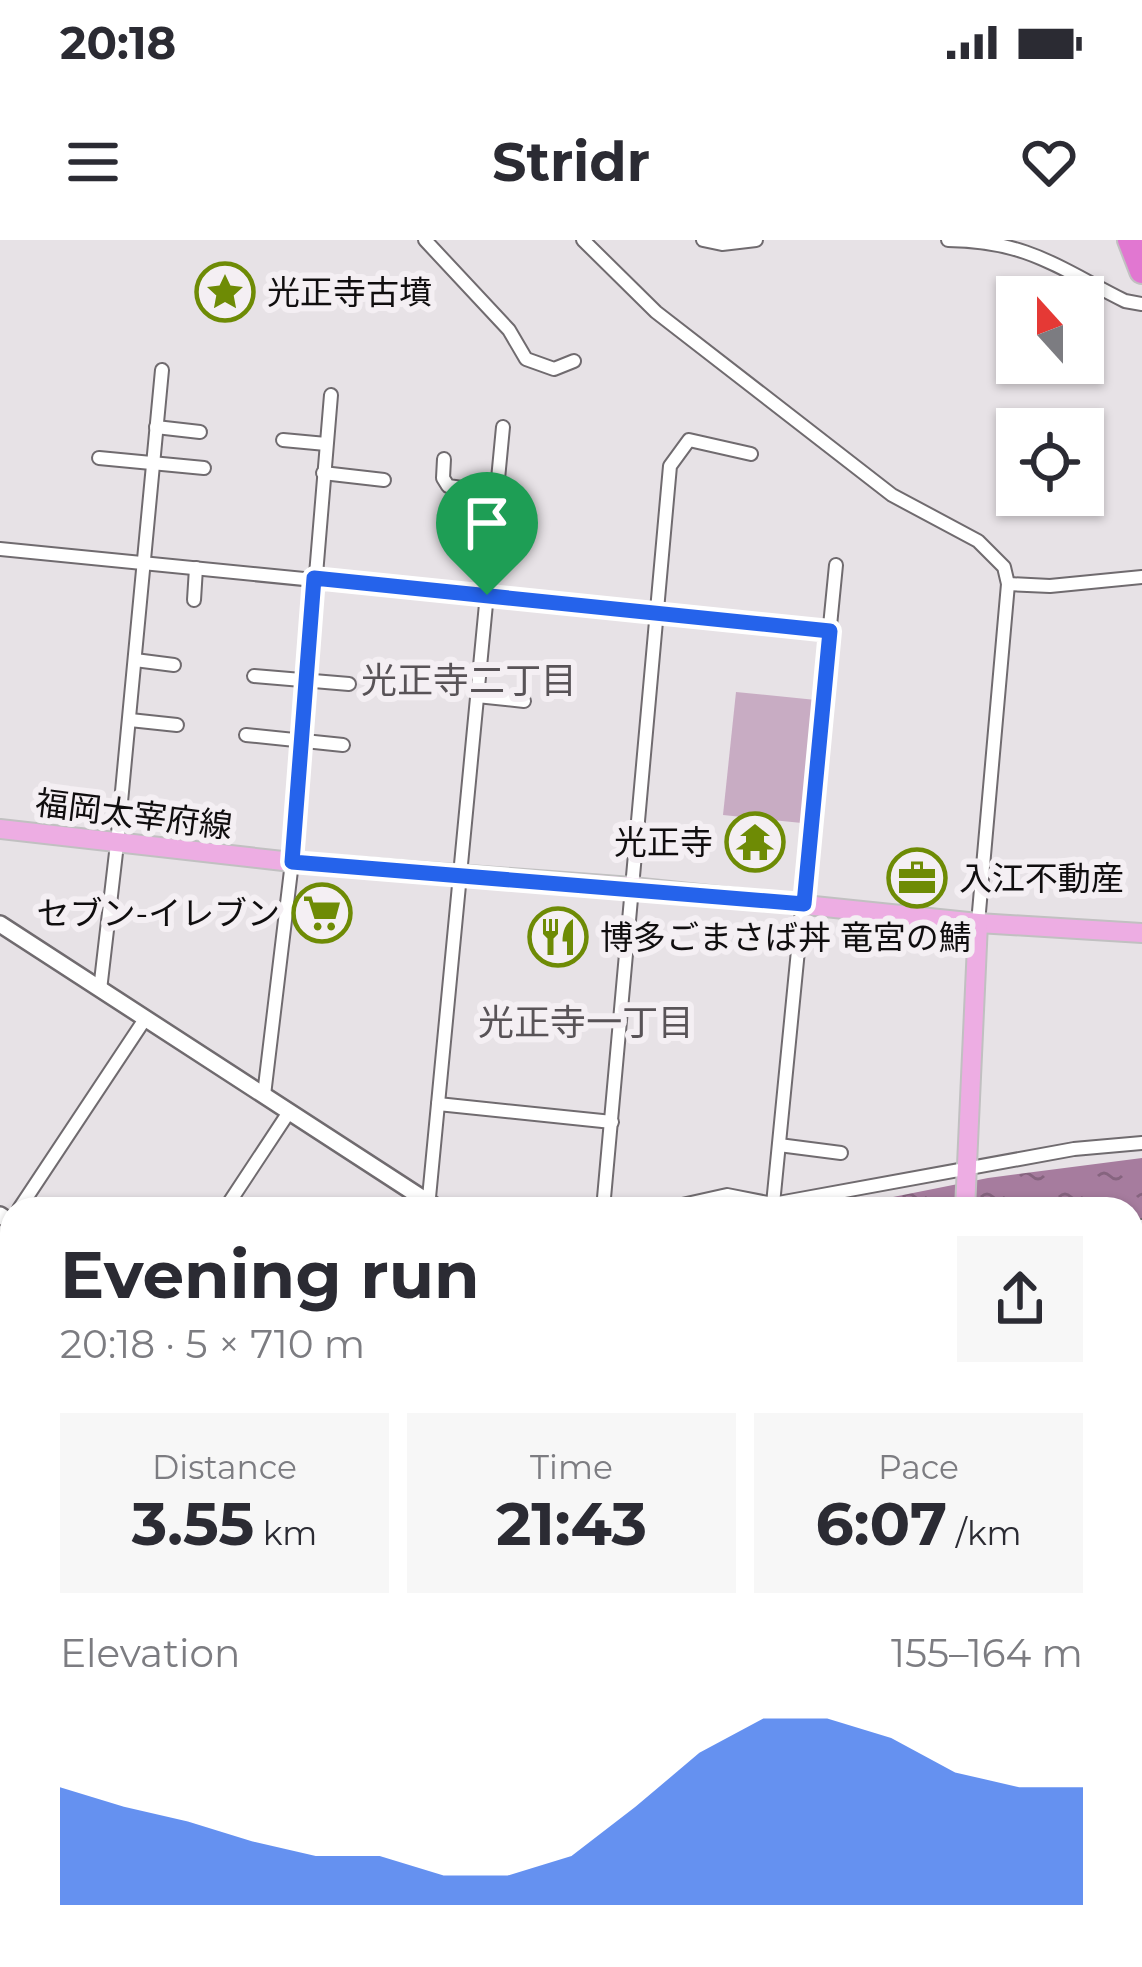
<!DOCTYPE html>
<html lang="en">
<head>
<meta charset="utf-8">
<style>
  body { margin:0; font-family:Montserrat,"Noto Sans JP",sans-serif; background:#f7f7f7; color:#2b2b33; height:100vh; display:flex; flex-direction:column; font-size:45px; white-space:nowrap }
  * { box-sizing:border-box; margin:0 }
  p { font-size:39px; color:#7c7c81 }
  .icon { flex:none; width:66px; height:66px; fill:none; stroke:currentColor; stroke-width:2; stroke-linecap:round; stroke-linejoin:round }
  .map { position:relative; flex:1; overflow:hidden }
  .panel { position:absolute; left:0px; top:957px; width:1143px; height:771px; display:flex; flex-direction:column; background:#fff; border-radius:36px 36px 0 0; box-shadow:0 3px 9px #0004 }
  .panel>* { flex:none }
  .needle { width:78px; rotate:339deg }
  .tools { position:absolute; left:996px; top:36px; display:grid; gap:24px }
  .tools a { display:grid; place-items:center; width:108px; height:108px; border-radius:0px; background:#fff; box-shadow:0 3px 9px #0004; font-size:60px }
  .pin { position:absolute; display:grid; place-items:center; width:102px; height:102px; color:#fff; margin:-123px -51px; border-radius:50% 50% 50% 0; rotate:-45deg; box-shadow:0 0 12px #0007 }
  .pin .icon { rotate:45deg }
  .round { display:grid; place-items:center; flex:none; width:126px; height:126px; border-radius:0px; background:#f7f7f7 }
  .headline { display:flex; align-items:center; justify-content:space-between; height:204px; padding:0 60px }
  h1 { font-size:66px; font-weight:700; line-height:90px }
  .stats { display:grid; grid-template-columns:repeat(3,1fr); gap:18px; height:204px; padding:12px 60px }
  .stats div { display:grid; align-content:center; border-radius:0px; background:#f7f7f7; text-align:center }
  .stats b { font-size:60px; font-weight:700 }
  .stats small { font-size:33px; font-weight:400 }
  .stats p { font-size:33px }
  .chart { height:336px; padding:24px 60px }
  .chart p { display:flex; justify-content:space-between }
  .chart svg { width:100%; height:216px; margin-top:12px; fill:#2563eb; opacity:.7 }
  .status { display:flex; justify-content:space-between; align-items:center; height:84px; padding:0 60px; background:#fff; direction:ltr }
  .status svg { height:33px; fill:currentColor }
  header { display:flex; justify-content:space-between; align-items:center; height:156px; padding:0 60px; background:#fff; font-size:54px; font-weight:700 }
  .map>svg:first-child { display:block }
  .green { fill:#c8acc3 }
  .water { fill:url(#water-ripples) }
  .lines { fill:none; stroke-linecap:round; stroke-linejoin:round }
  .river { stroke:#a67c9e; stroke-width:27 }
  .minor-casing { stroke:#706b6f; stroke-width:16 }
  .tertiary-casing { stroke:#706b6f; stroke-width:20 }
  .primary-casing { stroke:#c1c0c1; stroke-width:22 }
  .motorway-casing { stroke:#c1c0c1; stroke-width:28 }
  .minor { stroke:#fff; stroke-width:12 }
  .tertiary { stroke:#fff; stroke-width:15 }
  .primary { stroke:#edade3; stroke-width:18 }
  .motorway { stroke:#e177d1; stroke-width:24 }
  .route-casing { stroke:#fff; stroke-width:24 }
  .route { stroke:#2563eb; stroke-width:15 }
  .labels { text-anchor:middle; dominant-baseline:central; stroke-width:12; stroke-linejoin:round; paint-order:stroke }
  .poi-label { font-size:33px; fill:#100e0f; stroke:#f4eff3; text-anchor:start }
  .street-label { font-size:33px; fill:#100e0f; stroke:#f4eff3 }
  .neighbourhood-label { font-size:36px; fill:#585357; stroke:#f4eff3 }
</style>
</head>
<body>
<div class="status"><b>20:18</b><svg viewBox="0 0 49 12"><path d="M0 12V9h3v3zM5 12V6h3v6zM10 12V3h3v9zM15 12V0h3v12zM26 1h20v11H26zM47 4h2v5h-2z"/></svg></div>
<header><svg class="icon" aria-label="menu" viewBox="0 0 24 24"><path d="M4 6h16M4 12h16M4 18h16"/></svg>Stridr<svg class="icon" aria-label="heart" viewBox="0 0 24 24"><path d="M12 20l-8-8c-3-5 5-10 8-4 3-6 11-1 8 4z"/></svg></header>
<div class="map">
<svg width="1142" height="1727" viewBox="0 0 1142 1727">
  <defs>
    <pattern id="water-ripples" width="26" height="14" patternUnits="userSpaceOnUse" patternTransform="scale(3)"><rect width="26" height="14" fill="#a67c9e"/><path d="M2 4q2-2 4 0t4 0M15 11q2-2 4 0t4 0" fill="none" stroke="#86647f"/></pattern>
  </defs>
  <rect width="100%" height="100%" fill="#e7e2e6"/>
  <path class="green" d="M736,452L816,460L802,583L723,575Z"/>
  <path class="water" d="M1142,918V981L1131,982V969H833L988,938Z"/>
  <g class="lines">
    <path class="river" d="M0,1533L12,1531"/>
    <g class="minor-casing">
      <g id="minor">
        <path d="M425,0L509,90L526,119L554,129L574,121"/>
        <path d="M583,0L656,72L892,255L978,301L1004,327L1008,344L978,683"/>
        <path d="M703,0L722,4L756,0"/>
        <path d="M948,0C1027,1 1057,27 1125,61L1142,64"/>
        <path d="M156,187L200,192"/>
        <path d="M283,200L326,204"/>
        <path d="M99,218L204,228"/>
        <path d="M444,219L443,238L448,246L497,253"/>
        <path d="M323,233L384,240"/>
        <path d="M0,309L830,391"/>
        <path d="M1008,344L1050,346L1142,337"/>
        <path d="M194,360L196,328"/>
        <path d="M135,420L174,425"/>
        <path d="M254,436L349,444"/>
        <path d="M477,456L524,461"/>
        <path d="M130,480L177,485"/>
        <path d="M246,495L343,505"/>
        <path d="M100,750L117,604L162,130"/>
        <path d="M264,855L292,622L331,155"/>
        <path d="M438,864L612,882"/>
        <path d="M779,905L841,913"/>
        <path d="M773,964L836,325"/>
        <path d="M428,968L503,187"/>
        <path d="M19,969L145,779"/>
        <path d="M225,969L289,872"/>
        <path d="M603,969L670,226L689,200L751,214"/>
        <path d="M664,969L727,955L773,964L1074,909L1142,903"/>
        <path d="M1131,988L1142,986"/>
        <path d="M0,998L12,979"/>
        <path d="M1131,1078L1142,1085"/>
        <path d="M0,1100L12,1098"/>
        <path d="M1131,1317L1142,1299"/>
        <path d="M0,1491L12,1485"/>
        <path d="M1131,1684L1142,1690"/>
        <path d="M441,1716L459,1727"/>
        <path d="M477,1727L484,1716"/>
      </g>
    </g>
    <g class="tertiary-casing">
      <g id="tertiary">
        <path d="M0,684L439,969"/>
        <path d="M0,975L12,983"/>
        <path d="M1131,1384L1142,1391"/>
      </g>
    </g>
    <g class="primary-casing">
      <g id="primary">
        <path d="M0,589L292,622L632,647L978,683L1142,693"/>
        <path d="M965,969L978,683"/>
        <path d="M1131,1502H1142"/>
        <path d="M1131,1527H1142"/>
      </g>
    </g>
    <g class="motorway-casing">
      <path id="motorway" d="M1130,0L1142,31"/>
    </g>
    <use href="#minor" class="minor"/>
    <use href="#tertiary" class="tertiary"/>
    <use href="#primary" class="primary"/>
    <use href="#motorway" class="motorway"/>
  </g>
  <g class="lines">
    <g class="route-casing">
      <path id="route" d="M314,338L830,391L804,664L292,622Z"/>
    </g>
    <use href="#route" class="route"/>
  </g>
  <defs>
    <g id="sight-ring" transform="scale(3)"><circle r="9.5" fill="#f4eff3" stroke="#6e8b05" stroke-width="1.5"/><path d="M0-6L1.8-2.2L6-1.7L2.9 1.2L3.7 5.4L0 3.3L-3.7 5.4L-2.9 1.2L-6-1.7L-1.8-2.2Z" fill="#6e8b05"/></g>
    <g id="temple-ring" transform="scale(3)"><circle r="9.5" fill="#f4eff3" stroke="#6e8b05" stroke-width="1.5"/><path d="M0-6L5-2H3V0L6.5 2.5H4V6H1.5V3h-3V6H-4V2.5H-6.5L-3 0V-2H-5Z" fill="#6e8b05"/></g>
    <g id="office-ring" transform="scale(3)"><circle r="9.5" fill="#f4eff3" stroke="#6e8b05" stroke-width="1.5"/><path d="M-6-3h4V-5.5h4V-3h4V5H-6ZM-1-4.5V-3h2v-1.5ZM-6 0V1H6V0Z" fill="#6e8b05"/></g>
    <g id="supermarket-ring" transform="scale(3)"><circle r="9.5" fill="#f4eff3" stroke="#6e8b05" stroke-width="1.5"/><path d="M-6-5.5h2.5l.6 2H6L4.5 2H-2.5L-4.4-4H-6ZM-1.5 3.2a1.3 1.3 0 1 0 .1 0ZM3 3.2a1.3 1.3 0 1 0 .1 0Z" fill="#6e8b05"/></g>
    <g id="restaurant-ring" transform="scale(3)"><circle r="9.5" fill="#f4eff3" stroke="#6e8b05" stroke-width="1.5"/><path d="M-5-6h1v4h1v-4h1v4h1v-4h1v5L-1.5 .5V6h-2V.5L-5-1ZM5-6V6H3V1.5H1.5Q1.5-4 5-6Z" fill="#6e8b05"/></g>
  </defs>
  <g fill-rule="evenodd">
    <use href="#sight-ring" x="225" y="52"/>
    <use href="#temple-ring" x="755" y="602"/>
    <use href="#office-ring" x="917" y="638"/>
    <use href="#supermarket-ring" x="322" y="673"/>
    <use href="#restaurant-ring" x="558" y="697"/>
  </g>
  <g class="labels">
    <g class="poi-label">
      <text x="267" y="52">光正寺古墳</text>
      <text x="713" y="602" text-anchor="end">光正寺</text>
      <text x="959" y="638">入江不動産</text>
      <text x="280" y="673" text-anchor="end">セブン-イレブン</text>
      <text x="600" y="697">博多ごまさば丼 竜宮の鯖</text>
    </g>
    <g class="street-label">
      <text transform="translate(134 574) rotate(7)">福岡太宰府線</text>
    </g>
    <g class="neighbourhood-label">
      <text x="469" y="440">光正寺二丁目</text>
      <text x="586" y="782">光正寺一丁目</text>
    </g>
  </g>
</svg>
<div class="tools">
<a><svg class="needle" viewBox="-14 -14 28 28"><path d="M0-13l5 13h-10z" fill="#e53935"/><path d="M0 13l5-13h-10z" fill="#7c7c81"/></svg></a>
<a><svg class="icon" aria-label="locate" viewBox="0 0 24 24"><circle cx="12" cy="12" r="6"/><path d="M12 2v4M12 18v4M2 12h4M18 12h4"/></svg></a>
</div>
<div class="pin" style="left:487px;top:355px;background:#1e9e55"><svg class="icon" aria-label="arrive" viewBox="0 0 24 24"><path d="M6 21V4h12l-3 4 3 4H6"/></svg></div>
<section class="panel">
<div class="headline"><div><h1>Evening run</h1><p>20:18 · 5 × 710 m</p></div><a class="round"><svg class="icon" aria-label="share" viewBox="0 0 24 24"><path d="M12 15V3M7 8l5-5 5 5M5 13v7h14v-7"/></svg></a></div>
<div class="stats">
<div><p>Distance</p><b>3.55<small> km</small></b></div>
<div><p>Time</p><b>21:43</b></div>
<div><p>Pace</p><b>6:07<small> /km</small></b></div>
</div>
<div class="chart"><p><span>Elevation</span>155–164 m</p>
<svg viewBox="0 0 160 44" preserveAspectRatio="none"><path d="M0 44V20L10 24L20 27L30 31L40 34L50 34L60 38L70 38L80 34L90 24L100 13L110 6L120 6L130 10L140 17L150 20L160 20V44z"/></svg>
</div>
</section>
</div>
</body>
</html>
